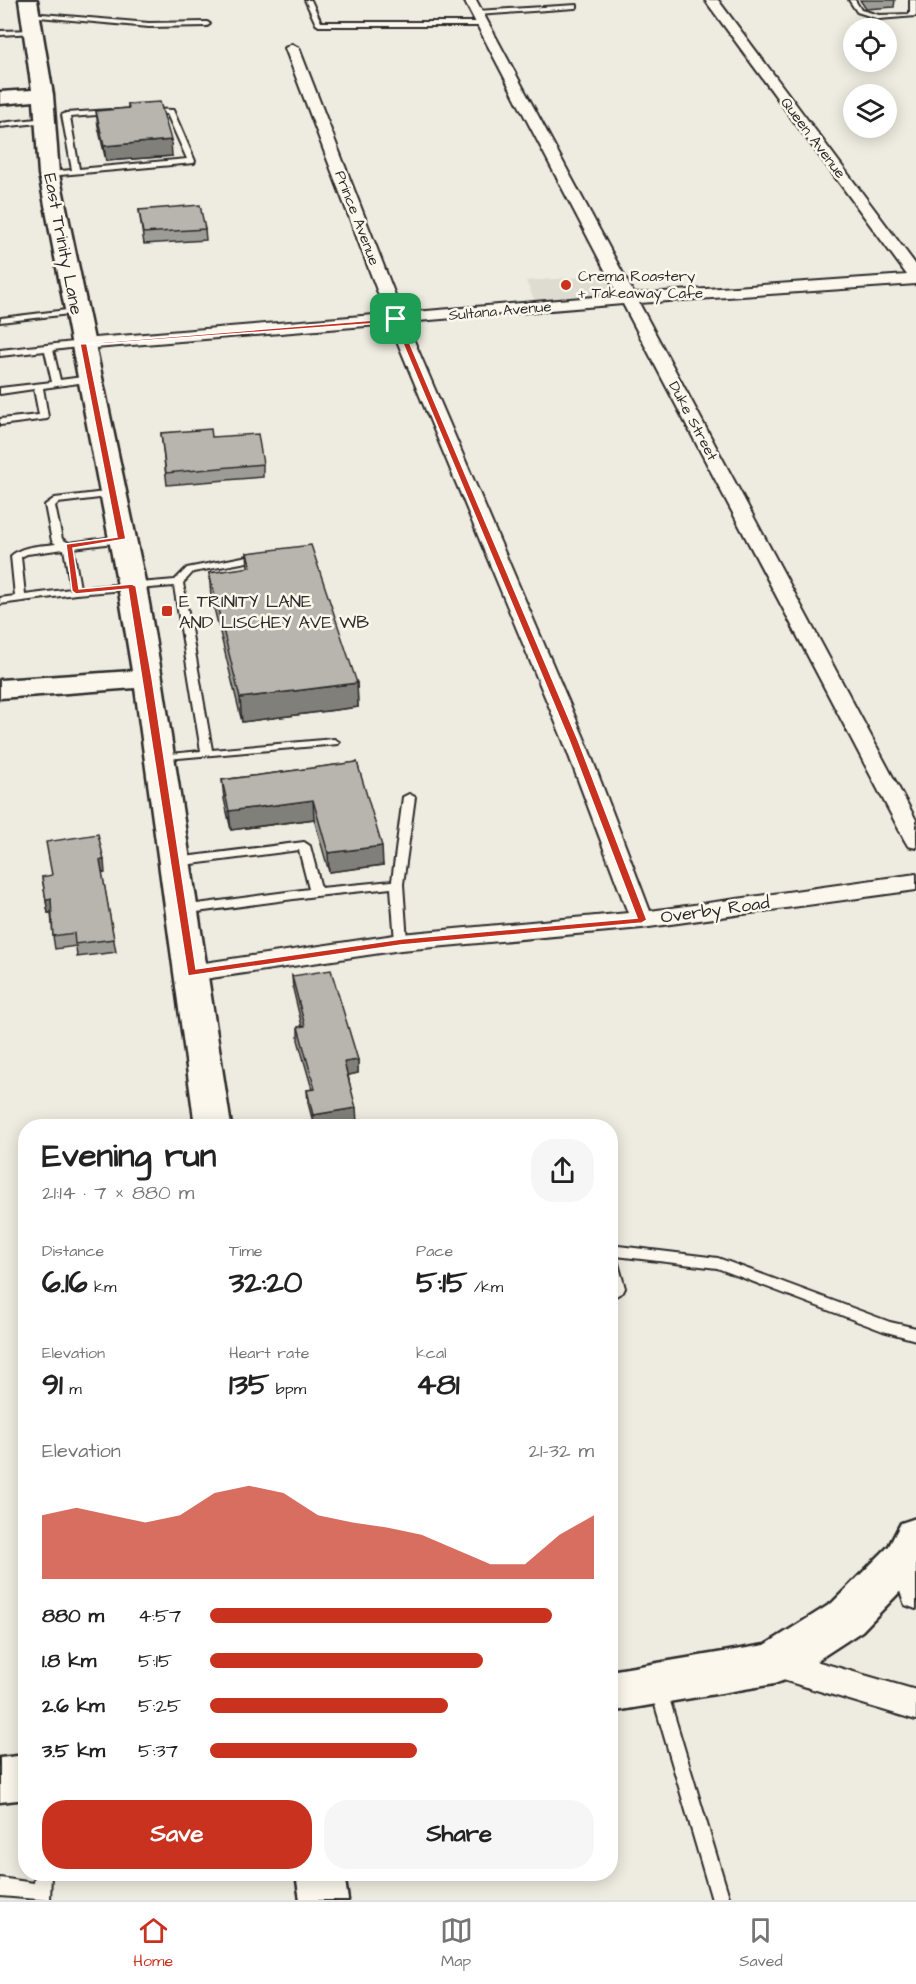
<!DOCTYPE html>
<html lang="en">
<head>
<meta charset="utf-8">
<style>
  body { margin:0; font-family:"Architects Daughter",sans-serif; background:#f6f6f6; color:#222; height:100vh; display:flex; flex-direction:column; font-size:22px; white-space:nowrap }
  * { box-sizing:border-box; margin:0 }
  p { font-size:20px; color:#767676 }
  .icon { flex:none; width:33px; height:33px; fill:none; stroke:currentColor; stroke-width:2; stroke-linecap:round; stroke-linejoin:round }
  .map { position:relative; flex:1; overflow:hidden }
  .side { position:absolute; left:18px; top:1119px; width:600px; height:762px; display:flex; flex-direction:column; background:#fff; border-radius:24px; box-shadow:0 3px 15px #0003 }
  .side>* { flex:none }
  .tools { position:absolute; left:843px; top:18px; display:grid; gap:12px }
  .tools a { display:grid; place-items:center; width:54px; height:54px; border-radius:50%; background:#fff; box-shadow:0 3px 15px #0003; font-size:30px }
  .pin { position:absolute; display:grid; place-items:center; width:51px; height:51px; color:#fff; margin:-26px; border-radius:12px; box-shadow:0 3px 9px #0006 }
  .round { display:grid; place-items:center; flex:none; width:63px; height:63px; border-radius:24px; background:#f6f6f6 }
  .summary { display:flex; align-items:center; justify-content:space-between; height:102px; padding:0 24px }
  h1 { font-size:33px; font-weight:700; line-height:45px }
  .metrics { display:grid; grid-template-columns:repeat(3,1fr); gap:9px; height:102px; padding:6px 24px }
  .metrics div { display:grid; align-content:center }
  .metrics b { font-size:30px; font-weight:700 }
  .metrics small { font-size:16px; font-weight:400 }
  .metrics p { font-size:16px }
  .chart { height:168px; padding:12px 24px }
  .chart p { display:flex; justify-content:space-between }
  .chart svg { width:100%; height:108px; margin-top:6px; fill:#c8321e; opacity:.7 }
  .cta { display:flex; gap:12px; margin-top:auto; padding:12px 24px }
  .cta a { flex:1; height:69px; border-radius:24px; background:#c8321e; color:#fff; font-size:24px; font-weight:700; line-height:69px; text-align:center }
  .cta a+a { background:#f6f6f6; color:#222 }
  ul { padding:0 24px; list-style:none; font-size:20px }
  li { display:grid; grid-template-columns:96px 72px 1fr; align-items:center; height:45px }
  li i { height:15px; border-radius:8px; background:#c8321e }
  .tab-bar { display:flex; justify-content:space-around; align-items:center; height:84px; border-top:2px solid #e0e0e0; background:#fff; font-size:16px; color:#767676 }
  .tab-bar a { display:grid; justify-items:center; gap:3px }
  .tab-bar .current { color:#c8321e }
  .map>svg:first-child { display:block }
  .built { fill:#dedbd1 }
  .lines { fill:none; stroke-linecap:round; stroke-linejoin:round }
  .lane-casing { stroke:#2b2b2b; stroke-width:4 }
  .street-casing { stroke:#2b2b2b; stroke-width:4 }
  .secondary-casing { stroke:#2b2b2b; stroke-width:5 }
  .lane { fill:#fbf7ec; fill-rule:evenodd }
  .street { fill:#fbf7ec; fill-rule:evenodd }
  .secondary { fill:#fbf7ec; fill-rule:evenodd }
  .wall { fill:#9e9c96; stroke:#2b2b2b; stroke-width:1.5 }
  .shaded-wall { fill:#817f7a; stroke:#2b2b2b; stroke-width:1.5 }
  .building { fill:#b8b5ae; stroke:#2b2b2b; stroke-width:1.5 }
  .route { fill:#c8321e; stroke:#fff; stroke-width:1.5; fill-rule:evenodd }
  .poi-dot { fill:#c8321e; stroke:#fbf7ec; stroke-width:2 }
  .labels { text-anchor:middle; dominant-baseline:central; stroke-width:5; stroke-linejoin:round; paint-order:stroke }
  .far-street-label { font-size:15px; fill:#2b2b2b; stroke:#fbf7ec }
  .far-poi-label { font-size:15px; fill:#2b2b2b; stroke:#fbf7ec; text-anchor:start }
  .street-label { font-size:18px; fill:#2b2b2b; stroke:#fbf7ec }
  .poi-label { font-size:18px; fill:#2b2b2b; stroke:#fbf7ec; text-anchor:start }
</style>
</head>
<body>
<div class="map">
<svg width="916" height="1900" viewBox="0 0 916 1900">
  <rect width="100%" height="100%" fill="#eeebe0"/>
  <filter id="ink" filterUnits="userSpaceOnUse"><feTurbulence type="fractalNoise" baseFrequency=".0167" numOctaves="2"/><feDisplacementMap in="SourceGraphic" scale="12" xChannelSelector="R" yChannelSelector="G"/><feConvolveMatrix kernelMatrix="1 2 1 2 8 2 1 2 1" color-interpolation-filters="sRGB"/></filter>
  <g filter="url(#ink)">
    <path class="built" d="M616,275L628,299L538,308L526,281Z"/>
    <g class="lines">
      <g class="lane-casing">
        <g id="lane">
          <path d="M305,0H311L321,22H483L486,24L483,26H319L316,24Z"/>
          <path d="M849,0H855L861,10L879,15L910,14V0H916V16L879,19L857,12Z"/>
          <path d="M577,5V7L575,8L477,15L474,13L477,11Z"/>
          <path d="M30,13L149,23L207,22L210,24L207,26L149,27L28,16V14Z"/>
          <path d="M35,30V32L33,33L0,35V31Z"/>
          <path d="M146,109L173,110L195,161L194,163L49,176L45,174L49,172L72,170L62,115L66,113L110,110L114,112L110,114L70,117L79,169L187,159L167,114L149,113L145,111Z"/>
          <path d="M46,118L50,120L49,122L0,127V123Z"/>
          <path d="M75,309L79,311L78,313L0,322L1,318Z"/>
          <path d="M83,341L86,342V346L53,350L60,380L90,376L94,379L93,381L43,388L48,417L47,419L0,425V419L39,415L34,389L0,394V388L52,382L45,351L0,356V350Z"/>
          <path d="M113,491L118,494L116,496L58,503L55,506L62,539L69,543L122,536L127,539L122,542L73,548L80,588L175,580L187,568L263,553L268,556L263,559L193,572L183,583L212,750L334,739L339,742L338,744L156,760L155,758L156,756L160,755L201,751L174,586L76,594L0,604V598L15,596L11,556C23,545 41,546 56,544L52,541L45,505L55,498ZM64,549L71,589L25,595L21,557L27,554Z"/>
          <path d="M409,794L415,797L403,884L407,942L405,945L401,946L395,942L391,888L316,896L182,914L176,910L182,906L309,889L299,850L176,866L172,865L170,862L172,859L176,858L304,842L310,846L321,888L392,881L403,797Z"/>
          <path d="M610,1245L718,1258L890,1322L916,1328V1340L883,1331L717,1268L616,1256L625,1288L623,1292L610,1299Z"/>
          <path d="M658,1681L664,1683L666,1688L730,1900H712L650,1688L652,1683Z"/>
          <path d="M35,1874H51L50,1900L0,1896V1878L34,1883Z"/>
        </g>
      </g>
      <g class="street-casing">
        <g id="street">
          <path d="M464,0H476L634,294L907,275L705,0H718L916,265V284L639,303L916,820V848L908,846L905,841L623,304L406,322L585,740L650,911L916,874V890L642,928L401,950L191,981L182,979L179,973L182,967L191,965L401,934L628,913L563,740L390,324L83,349L77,348L75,344L77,340L83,339L386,314L285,48L292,44L299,48L402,313L618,295Z"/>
          <path d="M904,1546L916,1552V1609L905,1605L888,1559L893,1549Z"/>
          <path d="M774,1649L916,1690V1720L763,1674L758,1664L763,1654Z"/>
        </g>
      </g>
      <g class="secondary-casing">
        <g id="secondary">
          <path d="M19,0H37L53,95L59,174L146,586L162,678L231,1126H195L135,688L0,698V680L132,671L118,586L39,174L34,101L0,104V92L32,90Z"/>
          <path d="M916,1518V1575L862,1631L790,1678L774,1684L610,1712V1671L765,1645L832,1603L889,1546L901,1523Z"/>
          <path d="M26,1755V1799L0,1802V1758Z"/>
          <path d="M296,1874H344L348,1900H300Z"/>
        </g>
      </g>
      <use href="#lane" class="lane"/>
      <use href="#street" class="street"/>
      <use href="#secondary" class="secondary"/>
    </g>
    <g class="wall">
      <path d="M860,0H895L894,7L866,9Z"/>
      <path d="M128,104L172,156L106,161L98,126L96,111L128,108Z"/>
      <path d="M139,210L205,229L206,240L144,244Z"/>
      <path d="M161,433L212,437L263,464V477L167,485Z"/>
      <path d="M247,553L357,683L358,707L242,722L211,596L209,573L248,568Z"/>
      <path d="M357,762L383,865L329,872L314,819L231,830L224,799L222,780Z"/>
      <path d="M102,873L116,952L77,957L76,946L55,949L53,936L51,913H48L42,877L105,873Z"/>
      <path d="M292,976L358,1060V1073L348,1075L357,1122L325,1126H314L308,1103L307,1090L312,1089L298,1040V1027L302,1026L293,989Z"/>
    </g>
    <g class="shaded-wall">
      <path d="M171,140L172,156L106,161L104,146Z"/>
      <path d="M357,683L358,707L242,722L240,698Z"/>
      <path d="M313,800L314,819L231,830L229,811Z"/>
      <path d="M382,846L383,865L329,872L328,853Z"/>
      <path d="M100,860H104L105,873H102Z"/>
      <path d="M51,899L53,912L48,913L46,900Z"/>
      <path d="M358,1060V1073L345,1076L344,1062Z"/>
      <path d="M356,1108L357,1122L325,1126H314L313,1115Z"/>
    </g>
    <g class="building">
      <path d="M160,102L171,140L104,146L96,111L129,108L128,104Z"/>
      <path d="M200,205L205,229L143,233L139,210Z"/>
      <path d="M211,429L212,437L258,434L263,464L166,473L161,433Z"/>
      <path d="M311,545L357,683L240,698L209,573L251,567L247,553Z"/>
      <path d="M357,762L382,846L328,853L313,800L229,811L222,780Z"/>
      <path d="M98,834L104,860H100L114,939L75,944L74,933L53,936L51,899L46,900L42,877L52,875L46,842Z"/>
      <path d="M331,970L358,1060L344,1062L356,1108L313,1115L307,1090L315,1089L298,1027L305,1026L292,976Z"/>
    </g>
  </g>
  <path class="route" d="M399,318L578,740L647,920L642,923L401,945L188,976L128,589L76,594L72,591L66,544L117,537L80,344ZM394,322L569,740L637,918L401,939L196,969L152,678L136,586L132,584L79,589L73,548L126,539L87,345Z"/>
  <g class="poi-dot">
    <circle cx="566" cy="285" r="6"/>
    <rect x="161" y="605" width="12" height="12" rx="3"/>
  </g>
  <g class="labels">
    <g class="far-street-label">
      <text transform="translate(813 138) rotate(53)">Queen Avenue</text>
      <text transform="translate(357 218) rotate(69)">Prince Avenue</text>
      <text transform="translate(500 311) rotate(-5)">Sultana Avenue</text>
      <text transform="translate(693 421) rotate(62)">Duke Street</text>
    </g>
    <g class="far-poi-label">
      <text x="578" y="276">Crema Roastery<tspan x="578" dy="17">+ Takeaway Cafe</tspan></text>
    </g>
    <g class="street-label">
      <text transform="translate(63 244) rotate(79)">East Trinity Lane</text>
      <text transform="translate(715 910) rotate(-8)">Overby Road</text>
    </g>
    <g class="poi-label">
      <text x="179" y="601">E TRINITY LANE<tspan x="179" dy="21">AND LISCHEY AVE WB</tspan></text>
    </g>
  </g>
</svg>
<div class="tools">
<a><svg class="icon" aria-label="locate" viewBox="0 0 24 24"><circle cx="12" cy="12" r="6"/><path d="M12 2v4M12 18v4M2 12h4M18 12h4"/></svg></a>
<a><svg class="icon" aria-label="layers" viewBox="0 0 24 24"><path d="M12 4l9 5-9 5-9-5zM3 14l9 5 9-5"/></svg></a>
</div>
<div class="pin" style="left:396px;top:319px;background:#1e9e55"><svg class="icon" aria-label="arrive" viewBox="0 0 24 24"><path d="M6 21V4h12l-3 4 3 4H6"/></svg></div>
<section class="side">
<div class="summary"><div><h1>Evening run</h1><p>21:14 · 7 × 880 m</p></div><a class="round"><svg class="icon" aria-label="share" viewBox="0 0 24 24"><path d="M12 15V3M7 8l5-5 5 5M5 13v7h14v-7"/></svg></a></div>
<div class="metrics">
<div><p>Distance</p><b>6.16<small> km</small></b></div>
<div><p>Time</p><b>32:20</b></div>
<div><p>Pace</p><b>5:15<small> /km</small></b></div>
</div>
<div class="metrics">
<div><p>Elevation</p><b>91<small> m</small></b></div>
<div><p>Heart rate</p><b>135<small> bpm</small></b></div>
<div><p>kcal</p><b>481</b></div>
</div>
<div class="chart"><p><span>Elevation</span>21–32 m</p>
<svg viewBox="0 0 160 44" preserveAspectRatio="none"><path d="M0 44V18L10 15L20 18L30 21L40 18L50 9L60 6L70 9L80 18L90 21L100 23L110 26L120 32L130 38L140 38L150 26L160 18V44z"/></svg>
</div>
<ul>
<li><b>880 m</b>4:57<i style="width:89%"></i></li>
<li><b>1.8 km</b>5:15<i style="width:71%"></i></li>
<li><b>2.6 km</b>5:25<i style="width:62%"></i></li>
<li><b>3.5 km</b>5:37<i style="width:54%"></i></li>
</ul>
<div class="cta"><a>Save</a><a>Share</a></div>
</section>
</div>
<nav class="tab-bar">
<a class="current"><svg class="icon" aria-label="home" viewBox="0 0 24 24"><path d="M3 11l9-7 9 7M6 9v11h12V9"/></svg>Home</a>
<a><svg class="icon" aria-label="map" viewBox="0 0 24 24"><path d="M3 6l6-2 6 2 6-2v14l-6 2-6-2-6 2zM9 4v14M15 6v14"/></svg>Map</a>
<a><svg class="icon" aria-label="saved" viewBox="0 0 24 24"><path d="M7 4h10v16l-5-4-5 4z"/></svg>Saved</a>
</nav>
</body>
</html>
